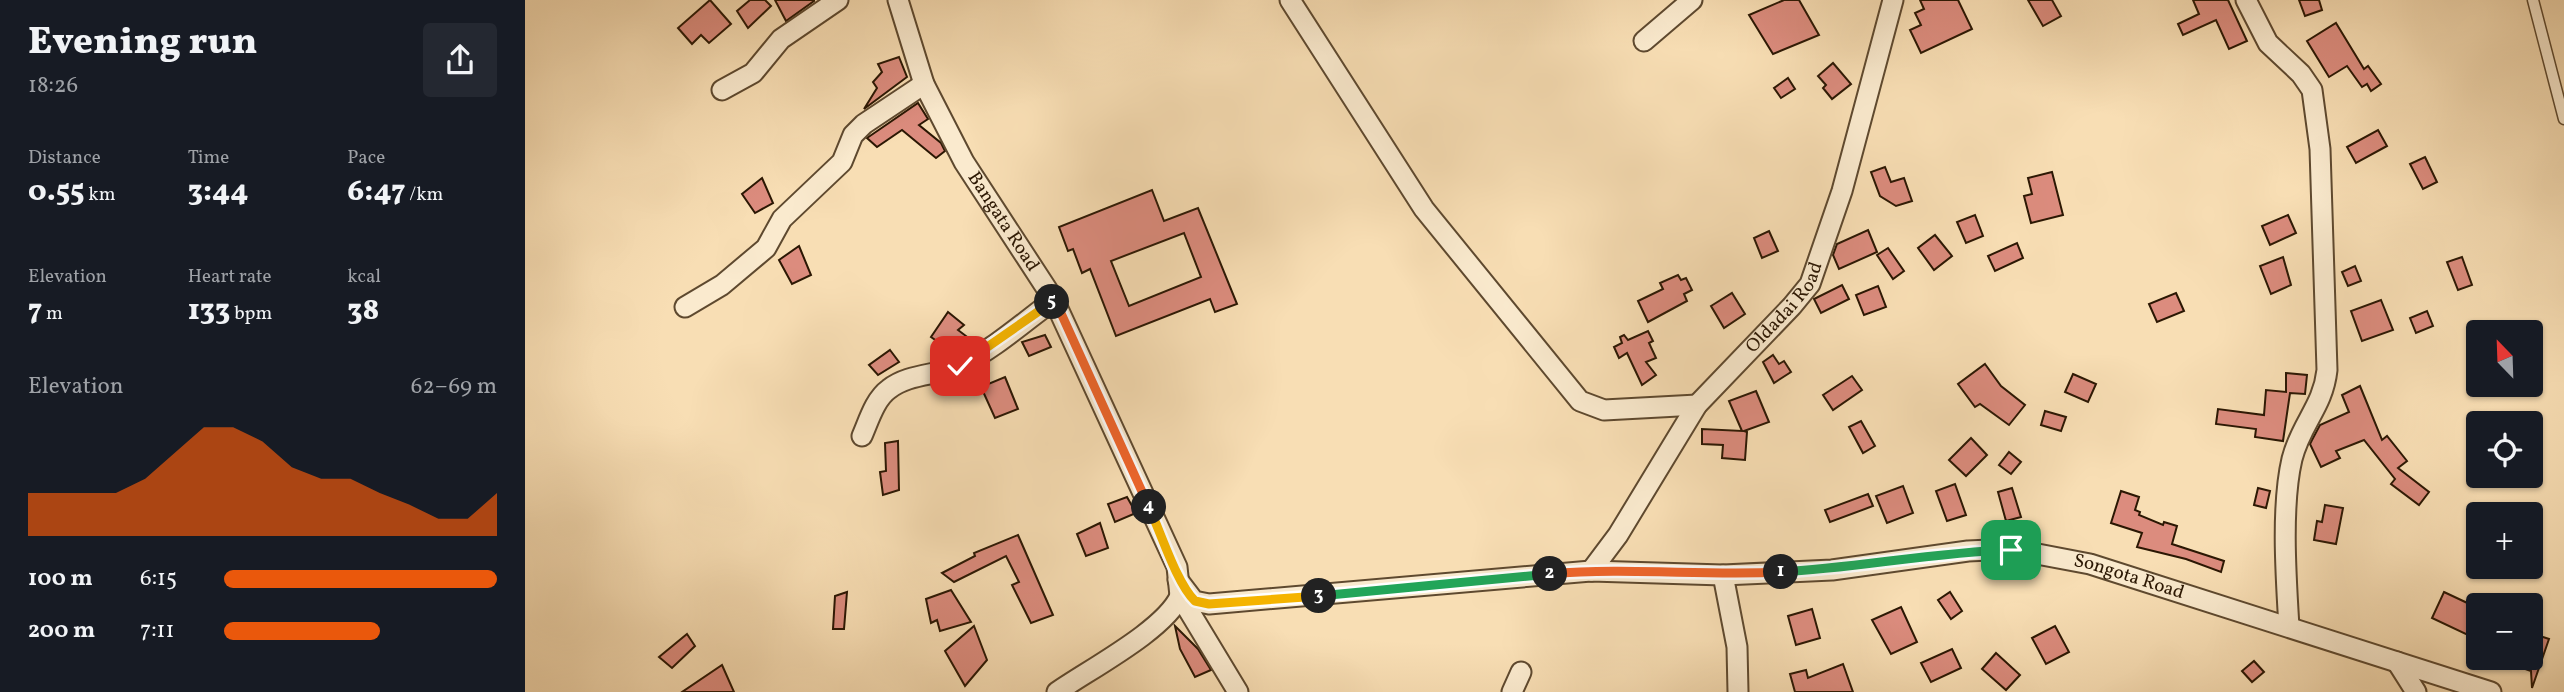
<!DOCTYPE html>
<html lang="en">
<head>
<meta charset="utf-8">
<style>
  body { margin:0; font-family:Vollkorn,serif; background:#242831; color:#f1f3f6; height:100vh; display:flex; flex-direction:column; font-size:26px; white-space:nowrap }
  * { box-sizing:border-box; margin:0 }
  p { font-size:23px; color:#9ea1a6 }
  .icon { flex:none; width:38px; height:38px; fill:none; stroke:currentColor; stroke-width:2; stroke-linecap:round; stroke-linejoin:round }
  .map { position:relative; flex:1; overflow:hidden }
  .details { display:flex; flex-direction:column; background:#171b24; width:525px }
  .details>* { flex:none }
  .needle { width:46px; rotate:337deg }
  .buttons { position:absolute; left:1941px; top:320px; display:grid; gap:14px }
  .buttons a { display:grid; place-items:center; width:77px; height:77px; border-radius:7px; background:#171b24; box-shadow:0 2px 5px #0004; font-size:35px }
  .pin { position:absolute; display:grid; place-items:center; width:60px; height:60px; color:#fff; margin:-30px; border-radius:14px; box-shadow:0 4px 10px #0006 }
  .km { position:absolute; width:35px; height:35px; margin:-18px; border-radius:50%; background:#222; color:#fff; font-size:19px; line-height:35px; text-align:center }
  .round { display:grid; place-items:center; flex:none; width:74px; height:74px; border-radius:7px; background:#242831 }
  .summary { display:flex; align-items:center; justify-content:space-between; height:119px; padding:0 28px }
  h1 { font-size:38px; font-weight:800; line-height:52px }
  .stats { display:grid; grid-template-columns:repeat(3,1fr); gap:10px; height:119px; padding:7px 28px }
  .stats div { display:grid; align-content:center }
  .stats b { font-size:30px; font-weight:800 }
  .stats small { font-size:19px; font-weight:400 }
  .stats p { font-size:19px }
  .chart { height:196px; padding:14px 28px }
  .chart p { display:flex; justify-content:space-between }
  .chart svg { width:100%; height:126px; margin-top:7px; fill:#ea580c; opacity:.7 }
  ul { padding:0 28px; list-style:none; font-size:23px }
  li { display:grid; grid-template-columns:112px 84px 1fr; align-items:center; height:52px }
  li i { height:18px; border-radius:9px; background:#ea580c }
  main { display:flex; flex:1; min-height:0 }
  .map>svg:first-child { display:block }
  .building { fill:#dc8c7e; stroke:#2b1703; stroke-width:2; fill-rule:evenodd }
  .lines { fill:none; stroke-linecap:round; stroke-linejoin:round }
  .service-casing { stroke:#5e492f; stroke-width:13 }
  .minor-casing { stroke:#5e492f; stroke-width:23 }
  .service { stroke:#faeace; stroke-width:10 }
  .minor { stroke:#faeace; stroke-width:19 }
  .split-1-casing { stroke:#fff; stroke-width:14 }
  .split-2-casing { stroke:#fff; stroke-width:14 }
  .split-3-casing { stroke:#fff; stroke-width:14 }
  .split-4-casing { stroke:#fff; stroke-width:14 }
  .split-5-casing { stroke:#fff; stroke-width:14 }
  .split-6-casing { stroke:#fff; stroke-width:14 }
  .split-1 { stroke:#22a559; stroke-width:9 }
  .split-2 { stroke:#f0652b; stroke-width:9 }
  .split-3 { stroke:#22a559; stroke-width:9 }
  .split-4 { stroke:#f5b400; stroke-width:9 }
  .split-5 { stroke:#f0652b; stroke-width:9 }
  .split-6 { stroke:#f5b400; stroke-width:9 }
  .labels { text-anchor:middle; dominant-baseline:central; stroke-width:5; stroke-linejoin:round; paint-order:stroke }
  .street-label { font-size:19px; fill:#2b1703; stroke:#faeace }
</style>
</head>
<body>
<main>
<section class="details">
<div class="summary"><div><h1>Evening run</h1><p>18:26</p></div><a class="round"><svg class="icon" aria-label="share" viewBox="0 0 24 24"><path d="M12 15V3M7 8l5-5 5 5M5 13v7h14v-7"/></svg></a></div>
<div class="stats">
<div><p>Distance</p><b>0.55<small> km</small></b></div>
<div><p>Time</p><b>3:44</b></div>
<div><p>Pace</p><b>6:47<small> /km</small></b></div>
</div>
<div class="stats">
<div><p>Elevation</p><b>7<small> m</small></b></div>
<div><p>Heart rate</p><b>133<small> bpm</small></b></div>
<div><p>kcal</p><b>38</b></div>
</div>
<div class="chart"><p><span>Elevation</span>62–69 m</p>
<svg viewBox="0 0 160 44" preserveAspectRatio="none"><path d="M0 44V29L10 29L20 29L30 29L40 24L50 15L60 6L70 6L80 11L90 20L100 24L110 24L120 29L130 33L140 38L150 38L160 29V44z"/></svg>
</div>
<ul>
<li><b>100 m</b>6:15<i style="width:100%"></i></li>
<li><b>200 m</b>7:11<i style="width:57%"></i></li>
</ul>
</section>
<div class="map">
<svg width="2039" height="692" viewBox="0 0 2039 692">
  <rect width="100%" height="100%" fill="#f8deb4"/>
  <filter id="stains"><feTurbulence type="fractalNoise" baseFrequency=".00286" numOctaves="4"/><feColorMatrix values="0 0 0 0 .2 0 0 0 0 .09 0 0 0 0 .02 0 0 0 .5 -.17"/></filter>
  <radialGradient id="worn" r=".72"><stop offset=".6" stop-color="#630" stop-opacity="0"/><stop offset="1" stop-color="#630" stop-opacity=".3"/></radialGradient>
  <g class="building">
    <path d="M185,0L206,24L184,43L176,35L167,44L153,28Z"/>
    <path d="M225,0H240L246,6L223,28L212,11Z"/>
    <path d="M250,0H289V1L261,21Z"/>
    <path d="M1259,0H1274L1294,35L1248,54L1224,15Z"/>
    <path d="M1395,0H1433L1447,29L1396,53L1385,30L1396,25L1390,13L1399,9Z"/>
    <path d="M1503,0H1527L1536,16L1518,26Z"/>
    <path d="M1668,0H1703L1722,41L1704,49L1691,20L1658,35L1653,24L1674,14Z"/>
    <path d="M1774,0H1794L1797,10L1780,16Z"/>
    <path d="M1811,23L1839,69L1843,66L1856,84L1846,91L1842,84L1837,87L1822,66L1804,77L1782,41Z"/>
    <path d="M374,57L382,77L339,109L352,88L348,82L357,72L353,64Z"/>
    <path d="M1308,63L1326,84L1307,99L1298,88L1301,85L1293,76Z"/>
    <path d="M1263,78L1270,89L1256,98L1249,88Z"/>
    <path d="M393,103L403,119L394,125L416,143L420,151L411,158L377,130L352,147L342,138Z"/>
    <path d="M1853,130L1862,146L1831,163L1822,147Z"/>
    <path d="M1900,157L1912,182L1898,189L1885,164Z"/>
    <path d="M1360,167L1366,182L1379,178L1387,201L1371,206L1355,196L1346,172Z"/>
    <path d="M1527,172L1538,215L1506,223L1499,196L1507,194L1503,178Z"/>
    <path d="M237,178L248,203L230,213L217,194Z"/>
    <path d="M627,190L639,221L673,208L712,304L690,312L685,299L591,336L565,269L557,273L548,249L543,251L534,227ZM659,233L676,277L604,306L586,261Z"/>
    <path d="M1450,215L1458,236L1441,243L1432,222Z"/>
    <path d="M1763,215L1771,233L1745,245L1737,226Z"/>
    <path d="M1343,230L1352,252L1314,269L1308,255L1312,244Z"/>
    <path d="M1244,231L1253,251L1237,258L1229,238Z"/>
    <path d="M1410,235L1427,256L1409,270L1393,248Z"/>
    <path d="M1492,243L1498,258L1470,271L1463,256Z"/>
    <path d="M274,246L286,275L267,284L254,260Z"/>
    <path d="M1363,248L1379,271L1368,279L1352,255Z"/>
    <path d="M1758,257L1766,285L1746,294L1735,266Z"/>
    <path d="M1937,257L1947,285L1933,290L1922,262Z"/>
    <path d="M1830,266L1836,281L1823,286L1817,272Z"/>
    <path d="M1153,275L1156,280L1161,278L1167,290L1159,294L1162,301L1123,322L1113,301L1138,289L1135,283Z"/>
    <path d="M1317,285L1324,299L1296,313L1289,299Z"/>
    <path d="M1353,286L1361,307L1339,315L1331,295Z"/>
    <path d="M1207,293L1220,314L1199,328L1186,306Z"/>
    <path d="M1651,293L1659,311L1632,322L1624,304Z"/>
    <path d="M1856,300L1868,330L1837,341L1826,311Z"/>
    <path d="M1902,311L1908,326L1891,333L1885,318Z"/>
    <path d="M423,312L439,325L433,330L441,336L426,351L406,337Z"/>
    <path d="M1123,331L1128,341L1124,343L1131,358L1121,362L1131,375L1117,385L1102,353L1094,358L1089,347L1097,343L1095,337L1099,335L1103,340Z"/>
    <path d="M520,335L526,347L504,356L497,342Z"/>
    <path d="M365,350L374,362L353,375L344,365Z"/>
    <path d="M1248,355L1254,364L1259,361L1266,372L1249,383L1238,362Z"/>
    <path d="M1460,364L1476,386L1500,405L1484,425L1455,404L1450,407L1433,384Z"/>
    <path d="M1761,373L1782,375L1780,394L1765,393L1758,441L1730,437L1731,429L1691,424L1693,409L1739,415L1741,390L1761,392Z"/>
    <path d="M1548,374L1571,384L1563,402L1540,392Z"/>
    <path d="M1327,376L1337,390L1308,410L1298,395Z"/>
    <path d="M480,377L493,409L470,418L456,387Z"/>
    <path d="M1835,386L1857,440L1862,436L1882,461L1873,468L1904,492L1894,505L1866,484L1870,479L1839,440L1811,451L1815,458L1796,467L1785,444L1787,440L1795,425L1824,412L1817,395Z"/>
    <path d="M1231,391L1244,422L1219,431L1222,432L1220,460L1197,458L1198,445L1177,444V429L1217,431L1204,401Z"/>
    <path d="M1520,411L1541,417L1536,431L1516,425Z"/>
    <path d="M1336,421L1350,446L1338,453L1324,427Z"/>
    <path d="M1446,438L1462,455L1441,476L1424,460Z"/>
    <path d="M373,441L374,490L358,495L355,472L361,471L360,443Z"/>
    <path d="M1484,452L1496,462L1486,474L1474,465Z"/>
    <path d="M1430,484L1441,515L1422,521L1411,491Z"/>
    <path d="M1378,486L1388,513L1362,523L1351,496Z"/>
    <path d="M1487,488L1496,517L1481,521L1473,492Z"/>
    <path d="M1733,488L1745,491L1741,508L1729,505Z"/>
    <path d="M1596,491L1614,497L1610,510L1615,512L1614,515L1638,525L1639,522L1652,526L1647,544L1699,561L1696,572L1661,559L1612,547L1617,533L1586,523Z"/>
    <path d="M1343,494L1348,506L1305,522L1300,510Z"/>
    <path d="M602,497L611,513L590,522L583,504Z"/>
    <path d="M1800,505L1818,508L1811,544L1789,540L1792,521L1797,522Z"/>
    <path d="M575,523L583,548L561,556L552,534Z"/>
    <path d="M493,535L528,615L506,623L487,585L494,582L481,556L429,582L417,573L450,556L449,553Z"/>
    <path d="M426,590L446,622L415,631L412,620L406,623L401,599Z"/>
    <path d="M322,592L319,629H308L310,596Z"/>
    <path d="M1425,592L1437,611L1426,619L1413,600Z"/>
    <path d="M1919,592L1953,608V619L1945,636L1907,618Z"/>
    <path d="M1376,607L1392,642L1366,654L1347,620Z"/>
    <path d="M1287,609L1295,638L1271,645L1263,616Z"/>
    <path d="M449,626L462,660L440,686L420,651Z"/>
    <path d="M650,626L673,649L686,670L670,677L655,649Z"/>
    <path d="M1530,626L1544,652L1521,664L1507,638Z"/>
    <path d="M2006,633L2024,639L2007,688L2006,671L1975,660L2006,658Z"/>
    <path d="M162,634L170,646L147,668L134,657Z"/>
    <path d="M1427,649L1436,668L1406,682L1396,663Z"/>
    <path d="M1471,653L1495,675L1481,690L1457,669Z"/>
    <path d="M1729,661L1739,672L1727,682L1717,671Z"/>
    <path d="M1318,664L1328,692H1270L1265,674L1281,670L1283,678Z"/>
    <path d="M197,665L209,692H157Z"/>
  </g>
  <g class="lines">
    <g class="service-casing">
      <path id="service" d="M2008,0L2039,119"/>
    </g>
    <g class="minor-casing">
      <g id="minor">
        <path id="s1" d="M373,0L399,84L439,162L529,300L652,567L655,596L713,692"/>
        <path d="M765,0L899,209L1055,401L1079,410L1172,405"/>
        <path d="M1721,0L1743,43L1776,74L1787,90L1795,149L1802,370C1798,407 1776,423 1767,459C1756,506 1761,578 1764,627"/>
        <path d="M1119,41L1167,0"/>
        <path d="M197,90L228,73L256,39L313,0"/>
        <path d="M160,307L197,285L241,248L257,219L317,162L328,135L339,124L399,84"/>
        <path d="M337,436C344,420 350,399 364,389C384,373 413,376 436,365C469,349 499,322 529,300"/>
        <path id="s2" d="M1066,571L1093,535L1172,405L1267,306L1285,284L1317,191L1368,0"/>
        <path d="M1198,575L1212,647L1213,692"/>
        <path id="s3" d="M653,580L669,601L684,604L1066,571L1198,575L1307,570L1443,551L1486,549L1565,564L1966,692"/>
        <path d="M1872,662L1891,692"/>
        <path d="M532,692C565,669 640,630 655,596"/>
        <path d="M987,692L996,672"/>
      </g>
    </g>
    <use href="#service" class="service"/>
    <use href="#minor" class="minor"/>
  </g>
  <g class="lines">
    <g class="split-1-casing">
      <path id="split-1" d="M1256,572C1333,568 1409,552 1486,550"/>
    </g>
    <g class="split-2-casing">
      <path id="split-2" d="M1025,574C1102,567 1179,576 1256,572"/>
    </g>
    <g class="split-3-casing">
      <path id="split-3" d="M794,596L1025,574"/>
    </g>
    <g class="split-4-casing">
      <path id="split-4" d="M624,507C636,533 652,584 670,601L684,604L794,596"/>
    </g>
    <g class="split-5-casing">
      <path id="split-5" d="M527,302L530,300L624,507"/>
    </g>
    <g class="split-6-casing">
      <path id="split-6" d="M435,366L527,302"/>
    </g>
    <use href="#split-1" class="split-1"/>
    <use href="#split-2" class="split-2"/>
    <use href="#split-3" class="split-3"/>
    <use href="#split-4" class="split-4"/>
    <use href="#split-5" class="split-5"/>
    <use href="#split-6" class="split-6"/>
  </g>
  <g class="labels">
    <g class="street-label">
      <text stroke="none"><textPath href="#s1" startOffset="247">Bangata Road</textPath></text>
      <text stroke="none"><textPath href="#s2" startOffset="329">Oldadai Road</textPath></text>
      <text stroke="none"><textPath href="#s3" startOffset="968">Songota Road</textPath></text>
    </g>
  </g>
  <rect width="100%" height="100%" filter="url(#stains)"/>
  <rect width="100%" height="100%" fill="url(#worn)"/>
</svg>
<div class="buttons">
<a><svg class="needle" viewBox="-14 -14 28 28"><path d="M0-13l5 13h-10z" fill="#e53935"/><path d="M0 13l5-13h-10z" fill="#9ea1a6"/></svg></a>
<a><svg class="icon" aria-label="locate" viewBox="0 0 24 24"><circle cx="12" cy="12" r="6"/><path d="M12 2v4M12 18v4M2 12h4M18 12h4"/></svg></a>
<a>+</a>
<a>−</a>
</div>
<div class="pin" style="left:1486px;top:550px;background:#1e9e55"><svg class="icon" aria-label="arrive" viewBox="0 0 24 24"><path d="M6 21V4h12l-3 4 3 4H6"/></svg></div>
<div class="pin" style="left:435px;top:366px;background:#d93025"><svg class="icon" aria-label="check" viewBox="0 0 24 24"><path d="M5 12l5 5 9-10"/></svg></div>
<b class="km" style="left:1256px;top:572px">1</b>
<b class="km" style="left:1025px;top:574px">2</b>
<b class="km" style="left:794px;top:596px">3</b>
<b class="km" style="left:624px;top:507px">4</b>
<b class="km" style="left:527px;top:302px">5</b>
</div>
</main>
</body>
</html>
